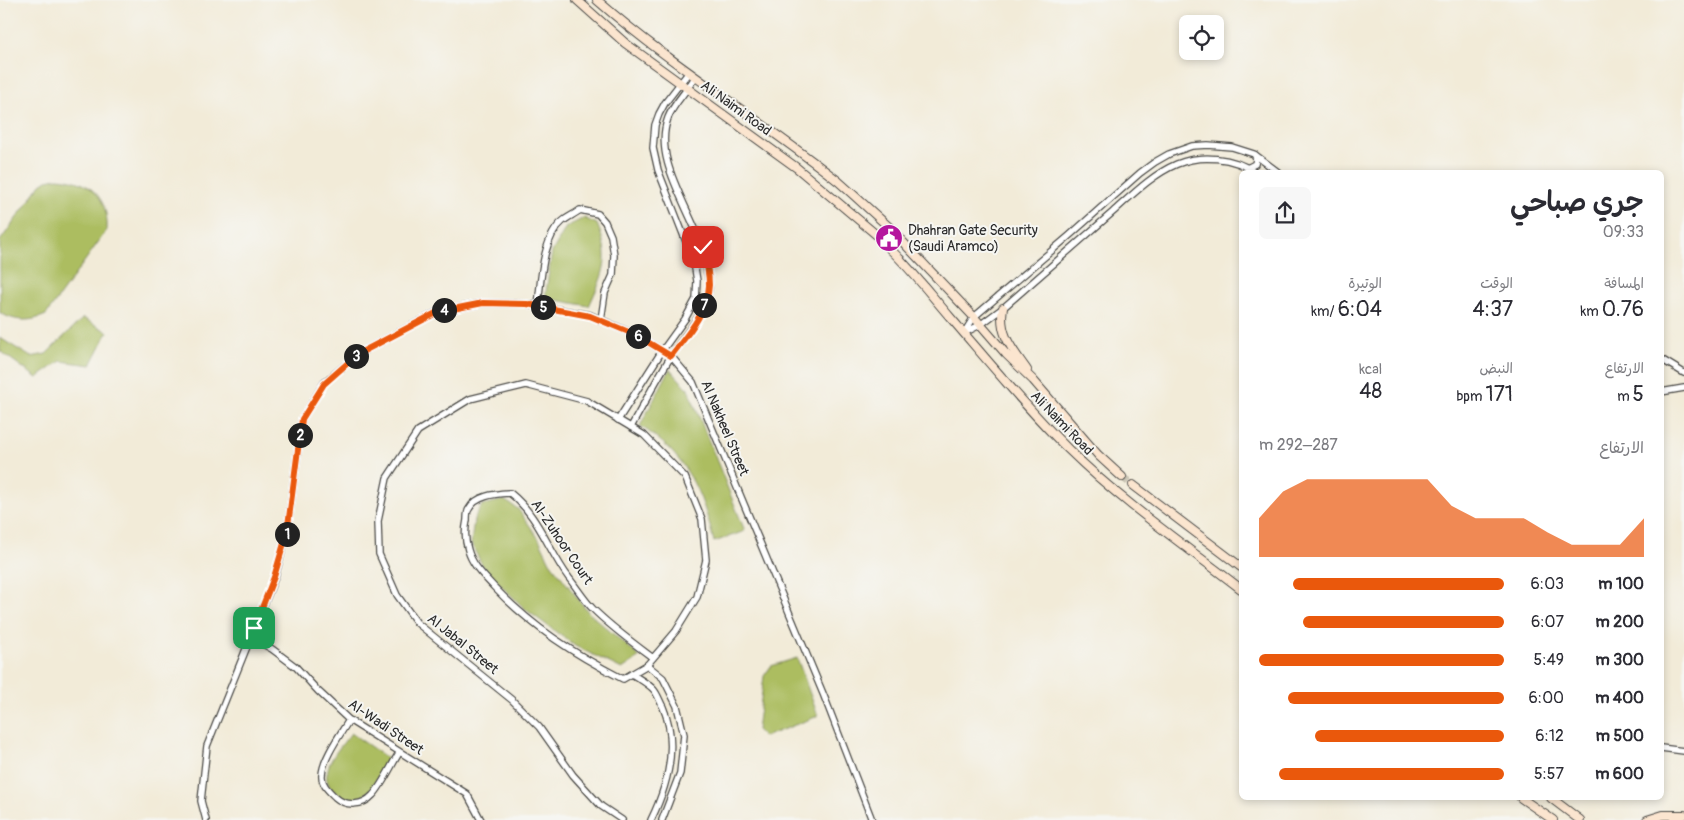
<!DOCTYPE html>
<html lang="ar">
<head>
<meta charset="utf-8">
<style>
  body { margin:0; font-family:Pangolin,"Playpen Sans Arabic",sans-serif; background:#f7f7f7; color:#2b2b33; direction:rtl; height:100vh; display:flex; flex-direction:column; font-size:19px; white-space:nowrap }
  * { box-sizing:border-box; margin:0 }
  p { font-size:16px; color:#7c7c81 }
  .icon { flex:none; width:28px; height:28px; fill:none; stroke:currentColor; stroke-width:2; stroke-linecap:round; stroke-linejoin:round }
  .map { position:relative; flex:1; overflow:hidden; direction:ltr }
  .details { position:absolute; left:1239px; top:170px; width:425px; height:630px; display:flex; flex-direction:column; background:#fff; border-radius:8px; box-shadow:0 2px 8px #0003; direction:rtl }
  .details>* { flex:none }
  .buttons { position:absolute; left:1179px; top:15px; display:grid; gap:10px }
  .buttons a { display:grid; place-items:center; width:45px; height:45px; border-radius:8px; background:#fff; box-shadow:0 2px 8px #0003; font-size:25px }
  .pin { position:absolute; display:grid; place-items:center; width:42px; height:42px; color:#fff; margin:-21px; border-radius:10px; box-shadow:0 2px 8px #0006 }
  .km { position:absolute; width:25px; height:25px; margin:-12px; border-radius:50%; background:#222; color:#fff; font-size:14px; line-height:25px; text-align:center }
  .round { display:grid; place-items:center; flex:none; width:52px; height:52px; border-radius:8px; background:#f7f7f7 }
  .summary { display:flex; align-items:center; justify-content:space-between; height:85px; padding:0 20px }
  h1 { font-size:28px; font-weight:600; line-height:38px }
  .stats { display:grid; grid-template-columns:repeat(3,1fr); gap:8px; height:85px; padding:5px 20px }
  .stats div { display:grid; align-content:center }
  .stats b { font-size:21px; font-weight:600 }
  .stats small { font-size:14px; font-weight:400 }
  .stats p { font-size:14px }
  .chart { height:140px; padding:10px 20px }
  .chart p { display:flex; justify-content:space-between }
  .chart svg { width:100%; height:90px; margin-top:5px; fill:#ea580c; opacity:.7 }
  ul { padding:0 20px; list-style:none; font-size:16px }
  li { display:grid; grid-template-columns:80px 60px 1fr; align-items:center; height:38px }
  li i { height:12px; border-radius:6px; background:#ea580c }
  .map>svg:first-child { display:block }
  .green { fill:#acbd60; stroke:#6c7446 }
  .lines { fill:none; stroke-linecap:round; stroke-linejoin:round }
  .secondary-tunnel { stroke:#cac5b5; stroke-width:8; stroke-dasharray:8 4; stroke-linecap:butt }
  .minor-casing { stroke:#494845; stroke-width:8 }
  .secondary-casing { stroke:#494845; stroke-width:10 }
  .minor { stroke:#fff; stroke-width:5.5 }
  .secondary { stroke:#fbe5cf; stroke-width:8 }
  .route-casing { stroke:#fff; stroke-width:10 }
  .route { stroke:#ea580c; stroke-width:6 }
  .labels { text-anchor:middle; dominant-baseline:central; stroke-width:4; stroke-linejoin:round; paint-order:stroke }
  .street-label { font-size:14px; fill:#2b2b2b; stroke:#f6f6f2 }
  .poi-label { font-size:14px; fill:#2b2b2b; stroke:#f6f6f2; text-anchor:start }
</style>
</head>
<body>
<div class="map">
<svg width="1684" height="820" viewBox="0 0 1684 820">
  <rect width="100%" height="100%" fill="#f6f6f2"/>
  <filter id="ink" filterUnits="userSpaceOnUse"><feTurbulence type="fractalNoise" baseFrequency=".02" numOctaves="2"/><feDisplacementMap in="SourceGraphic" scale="10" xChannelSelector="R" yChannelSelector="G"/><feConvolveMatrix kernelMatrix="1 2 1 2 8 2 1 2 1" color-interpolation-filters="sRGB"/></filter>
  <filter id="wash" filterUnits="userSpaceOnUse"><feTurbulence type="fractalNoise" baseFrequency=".0096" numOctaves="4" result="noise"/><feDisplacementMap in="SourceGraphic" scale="20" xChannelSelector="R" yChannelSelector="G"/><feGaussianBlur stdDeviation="1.12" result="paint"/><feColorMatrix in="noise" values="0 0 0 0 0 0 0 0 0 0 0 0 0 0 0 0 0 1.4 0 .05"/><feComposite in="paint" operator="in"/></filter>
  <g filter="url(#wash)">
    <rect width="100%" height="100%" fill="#f2ebd8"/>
    <g class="green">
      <path d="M56,178C89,179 109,197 107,230L46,315C30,322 16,322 0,313V241L41,184L47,180Z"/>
      <path d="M584,218L597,224C612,259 604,273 589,306L545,298L552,252L566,227Z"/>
      <path d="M83,318L108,332L91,365L61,361L37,378L0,351V338L31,357L46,354Z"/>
      <path d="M670,369L688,389L745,531L714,542C702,492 686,454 640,426Z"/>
      <path d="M504,500L518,509L539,539L550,562L589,613L640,657L622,669L575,646L525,609L485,570L471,544L474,519L482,505Z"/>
      <path d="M797,658L818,716L764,737L757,730L764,676L771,666Z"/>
      <path d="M351,733L387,758C382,767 375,785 368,792C354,807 323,793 327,773C329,758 342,745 351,733Z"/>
    </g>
  </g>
  <g filter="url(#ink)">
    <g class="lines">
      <g class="secondary-tunnel">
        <path d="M889,227L900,239"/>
        <path d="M879,237L890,249"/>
        <path d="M1122,477L1133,485"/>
      </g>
      <g class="minor-casing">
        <g id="minor">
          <path d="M1247,168L1255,164L1256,159L1255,155"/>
          <path d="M538,305C541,280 542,238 563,221C568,217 575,214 580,210L598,214L605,222L611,236L614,255L613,275L605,293L601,320"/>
          <path d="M964,333L974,317L1069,236L1140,173L1155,162L1169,154L1192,146L1208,145L1232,147L1254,154L1278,172"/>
          <path d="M964,333L980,325L1003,308C1040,276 1076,244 1113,212C1132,195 1153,174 1177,164C1200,154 1234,157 1254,172"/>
          <path d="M1661,359L1684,373"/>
          <path d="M1661,392L1684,388"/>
          <path d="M618,420L662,351L685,319L696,299L697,281L694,262L658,170L653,148L655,125L659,114L665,103L689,72"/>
          <path d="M631,427C644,404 656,380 670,358C684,334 704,317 709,289C710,283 708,276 707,270C703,221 650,167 668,118C673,104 688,90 695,77"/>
          <path d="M250,637L272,649L296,667L318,691L349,720L467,794L481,820"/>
          <path d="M647,665L663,678L677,706L684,735L680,773L662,820"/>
          <path d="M632,674C639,679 649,684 654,690C658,695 660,702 663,707C679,745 668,785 651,820"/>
          <path d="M349,720C340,735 323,758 322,775C321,784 329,791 335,797C346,807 363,806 373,795C382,786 392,764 399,753"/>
          <path d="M1661,748L1684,751"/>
          <path d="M206,820L201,801L207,746L275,577L287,533L302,419L324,383L358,354L437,312L483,303L527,304L590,315L636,335L671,356L693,382L824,696L872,820"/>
          <path d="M622,820L601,806L573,775L539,727L512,700L417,623L397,595L379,554L378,521L387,478L418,431L470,399L526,385L587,401L644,435L685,477L702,519L706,560L697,597L676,631L647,665L623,679C574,654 532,627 494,587C484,576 472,565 468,550C465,541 465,529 467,520C467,517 467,511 469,509C476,495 496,494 510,493C539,516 548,550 569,578C577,588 584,600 593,609C611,627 633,643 653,658"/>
        </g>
      </g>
      <g class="secondary-casing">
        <g id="secondary">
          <path d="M577,0L625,43L797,168L879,237"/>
          <path d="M597,0C673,67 759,118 838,181C855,196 872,212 889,227"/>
          <path d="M900,239L974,317L1006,354L1033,380L1098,455L1122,477"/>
          <path d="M890,249C912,270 930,294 950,317C989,362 1027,409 1069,450C1122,502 1183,544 1241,589"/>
          <path d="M1003,308C998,334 1013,350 1027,370"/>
          <path d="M1133,485L1241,567"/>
          <path d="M1521,798L1553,820"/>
          <path d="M1551,798L1580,820"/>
          <path d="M1647,820L1663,815H1684"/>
        </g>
      </g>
      <use href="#minor" class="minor"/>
      <use href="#secondary" class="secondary"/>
    </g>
  </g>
  <g class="lines" filter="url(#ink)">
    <g class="route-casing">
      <path id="route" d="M254,628L274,577L287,533L302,419L324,384L358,354L438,312L483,303L527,304L590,316L636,335L671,356C686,336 708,312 709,285C709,272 706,259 703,247"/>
    </g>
    <use href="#route" class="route"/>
  </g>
  <defs>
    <g id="civic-disc" transform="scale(1.4375)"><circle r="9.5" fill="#b5179e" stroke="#f6f6f2"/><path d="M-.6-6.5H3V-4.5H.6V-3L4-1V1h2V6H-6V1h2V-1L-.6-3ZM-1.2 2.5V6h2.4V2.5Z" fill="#fff"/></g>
  </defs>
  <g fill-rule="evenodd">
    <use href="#civic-disc" x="889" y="238"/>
  </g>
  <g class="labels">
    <g class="street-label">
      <text transform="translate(736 108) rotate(36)">Ali Naimi Road</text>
      <text transform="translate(1062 423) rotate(46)">Ali Naimi Road</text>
      <text transform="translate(725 428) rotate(67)">Al Nakheel Street</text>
      <text transform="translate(562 542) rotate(56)">Al-Zuhoor Court</text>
      <text transform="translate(463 644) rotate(39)">Al Jabal Street</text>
      <text transform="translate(386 727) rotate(34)">Al-Wadi Street</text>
    </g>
    <g class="poi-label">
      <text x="908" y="230">Dhahran Gate Security<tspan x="908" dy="16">(Saudi Aramco)</tspan></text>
    </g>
  </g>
</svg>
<div class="buttons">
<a><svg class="icon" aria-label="locate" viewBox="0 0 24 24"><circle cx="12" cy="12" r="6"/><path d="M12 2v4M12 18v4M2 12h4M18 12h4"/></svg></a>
</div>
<div class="pin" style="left:254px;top:628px;background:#1e9e55"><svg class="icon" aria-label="arrive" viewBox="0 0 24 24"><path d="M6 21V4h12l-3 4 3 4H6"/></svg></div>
<div class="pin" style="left:703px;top:247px;background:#d93025"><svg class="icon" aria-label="check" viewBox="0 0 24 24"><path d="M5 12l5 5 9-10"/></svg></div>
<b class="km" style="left:287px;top:534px">1</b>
<b class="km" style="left:300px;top:435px">2</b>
<b class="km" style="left:356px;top:356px">3</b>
<b class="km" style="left:444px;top:310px">4</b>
<b class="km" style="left:543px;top:307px">5</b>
<b class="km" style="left:638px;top:336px">6</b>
<b class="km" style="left:704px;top:305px">7</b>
<section class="details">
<div class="summary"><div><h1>جري صباحي</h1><p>09:33</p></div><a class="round"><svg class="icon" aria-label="share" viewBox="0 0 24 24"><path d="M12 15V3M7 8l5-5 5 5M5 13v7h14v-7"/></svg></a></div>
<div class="stats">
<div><p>المسافة</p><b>0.76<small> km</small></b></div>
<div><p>الوقت</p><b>4:37</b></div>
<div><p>الوتيرة</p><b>6:04<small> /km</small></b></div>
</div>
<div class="stats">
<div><p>الارتفاع</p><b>5<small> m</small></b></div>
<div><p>النبض</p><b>171<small> bpm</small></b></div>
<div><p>kcal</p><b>48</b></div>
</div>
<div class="chart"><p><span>الارتفاع</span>287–292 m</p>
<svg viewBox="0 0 160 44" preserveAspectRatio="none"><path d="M0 44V25L10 12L20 6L30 6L40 6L50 6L60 6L70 6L80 19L90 25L100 25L110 25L120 32L130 38L140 38L150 38L160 25V44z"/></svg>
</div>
<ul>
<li><b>100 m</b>6:03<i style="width:86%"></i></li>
<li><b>200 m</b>6:07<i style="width:82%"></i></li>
<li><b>300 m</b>5:49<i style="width:100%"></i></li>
<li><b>400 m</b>6:00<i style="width:88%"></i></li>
<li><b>500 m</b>6:12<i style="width:77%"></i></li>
<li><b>600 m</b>5:57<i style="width:92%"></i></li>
</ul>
</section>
</div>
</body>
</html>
